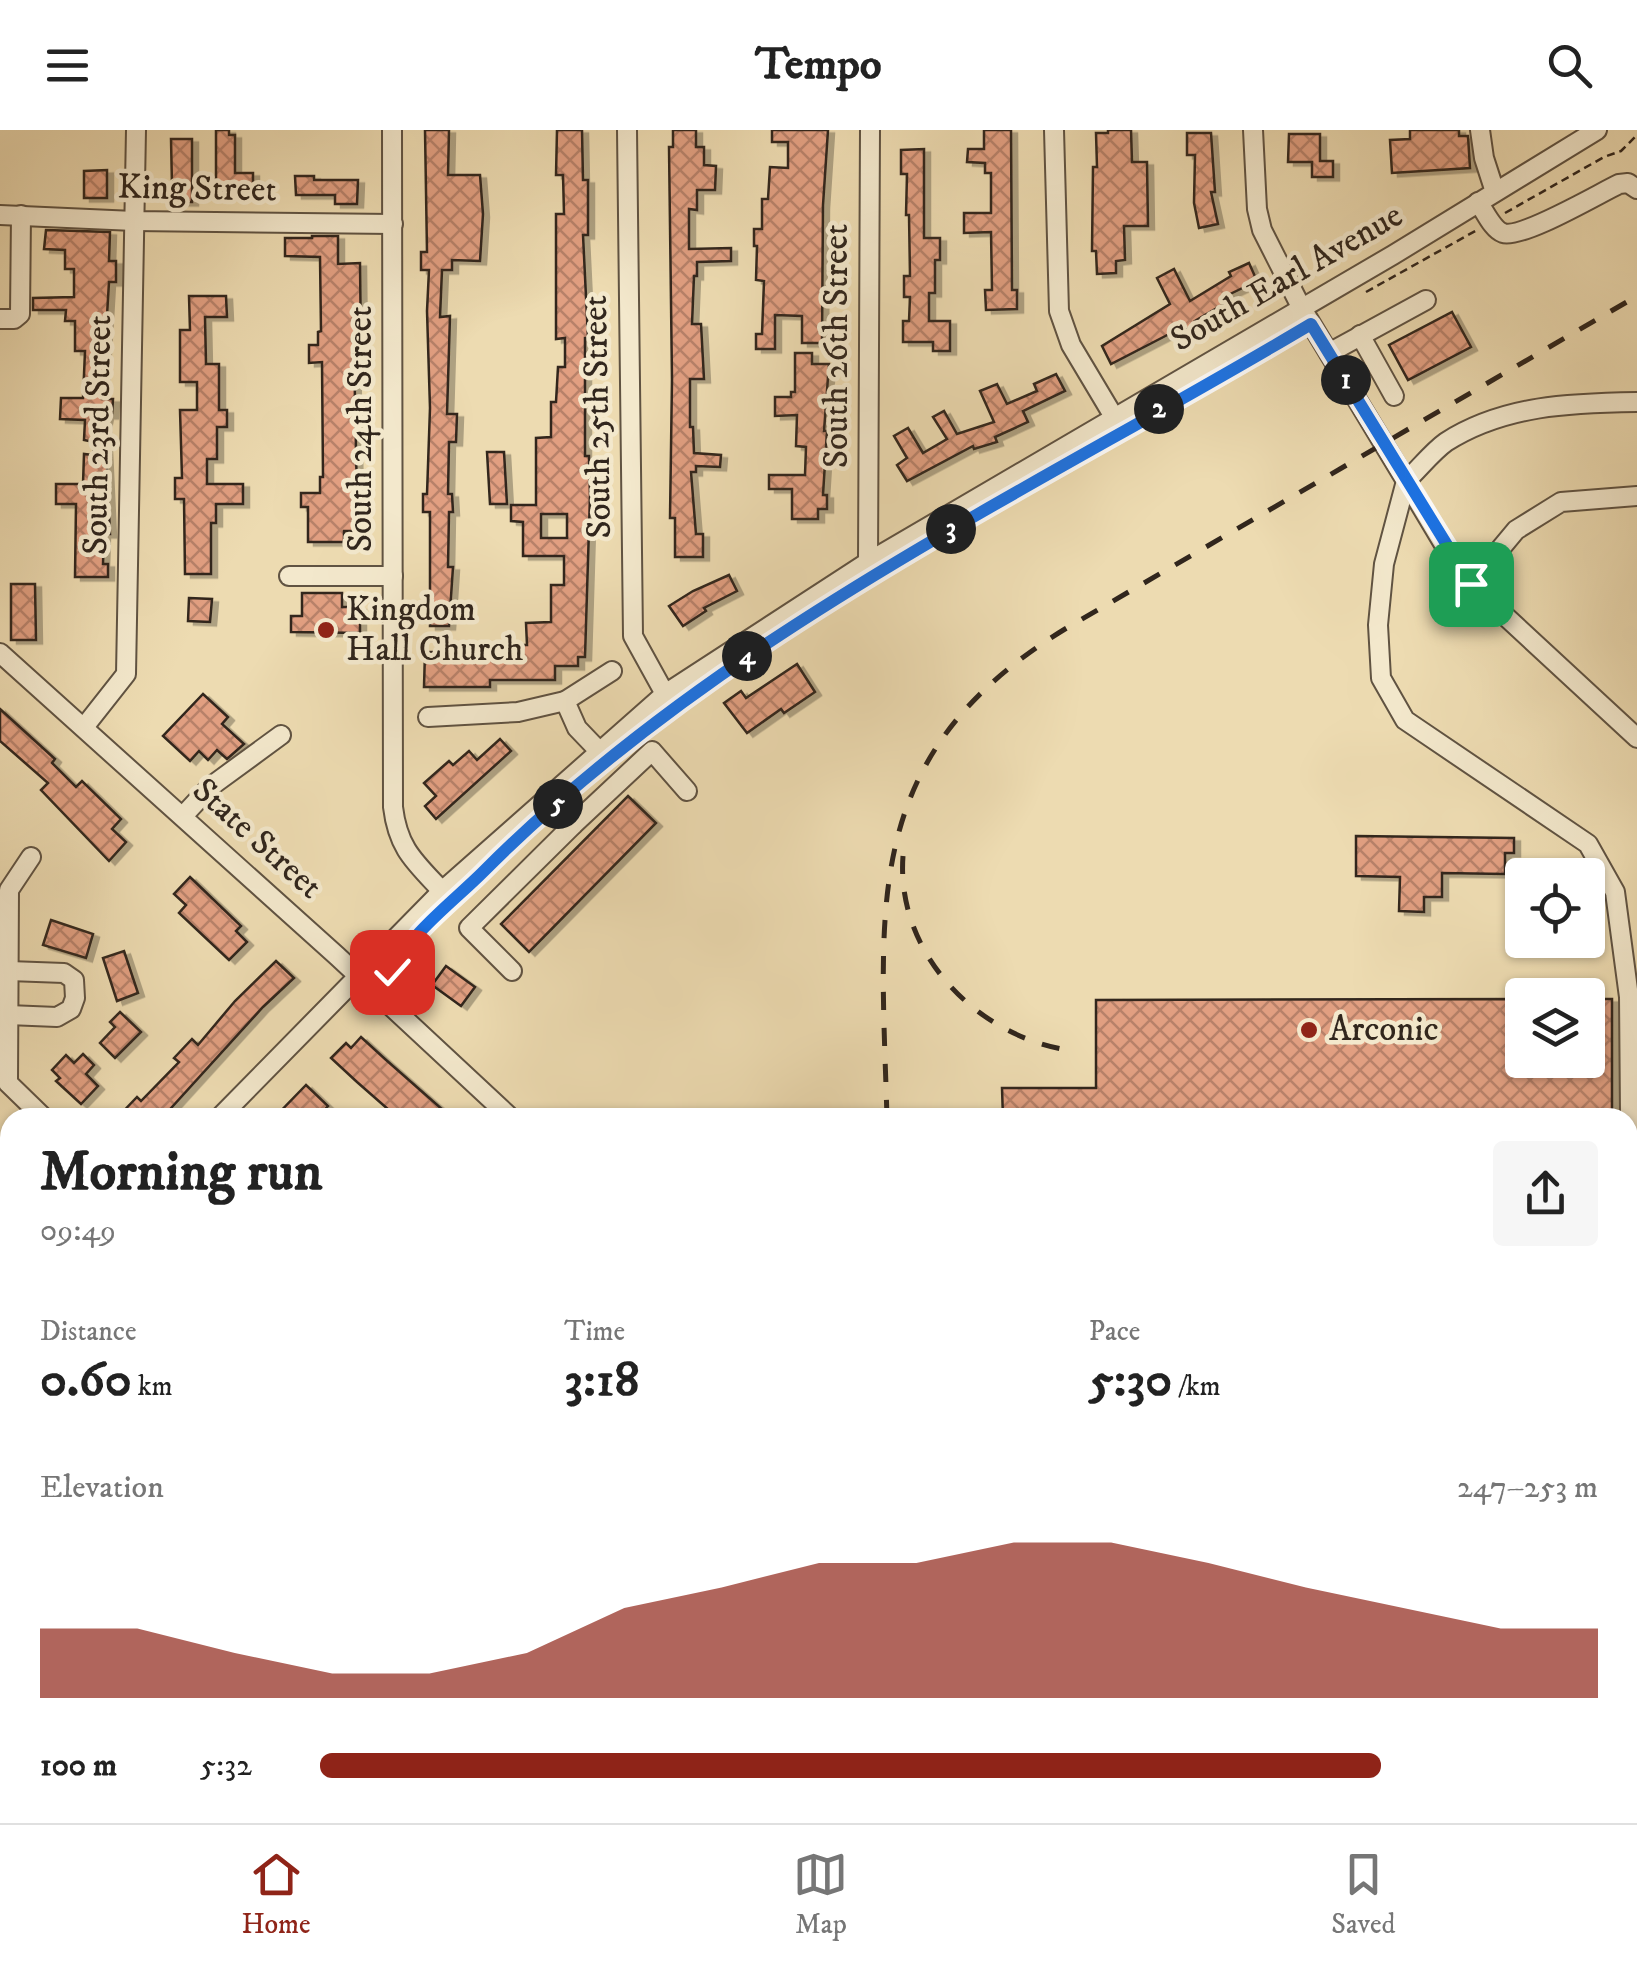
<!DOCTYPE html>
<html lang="en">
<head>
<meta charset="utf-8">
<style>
  body { margin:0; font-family:"IM FELL DW Pica",serif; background:#f6f6f6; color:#222; height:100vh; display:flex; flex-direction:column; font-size:38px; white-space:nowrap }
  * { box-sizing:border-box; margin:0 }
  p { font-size:32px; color:#767676 }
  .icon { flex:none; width:55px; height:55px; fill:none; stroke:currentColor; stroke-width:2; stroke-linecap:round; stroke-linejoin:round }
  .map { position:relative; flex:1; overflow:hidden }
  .sheet { position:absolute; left:0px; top:978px; width:1638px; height:718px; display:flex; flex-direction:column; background:#fff; border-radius:30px 30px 0 0; box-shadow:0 2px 8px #0004 }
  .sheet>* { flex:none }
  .controls { position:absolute; left:1505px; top:728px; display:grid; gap:20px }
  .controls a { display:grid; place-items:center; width:100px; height:100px; border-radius:10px; background:#fff; box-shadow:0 2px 8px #0004; font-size:50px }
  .pin { position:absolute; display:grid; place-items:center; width:85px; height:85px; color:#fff; margin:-42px; border-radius:20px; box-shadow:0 5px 15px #0006 }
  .km { position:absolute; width:50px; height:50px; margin:-25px; border-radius:50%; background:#222; color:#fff; font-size:28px; line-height:50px; text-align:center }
  .round { display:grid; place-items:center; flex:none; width:105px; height:105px; border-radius:10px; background:#f6f6f6 }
  .overview { display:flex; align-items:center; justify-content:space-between; height:170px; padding:0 40px }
  h1 { font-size:55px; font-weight:700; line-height:75px }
  .figures { display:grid; grid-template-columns:repeat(3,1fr); gap:15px; height:170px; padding:10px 40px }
  .figures div { display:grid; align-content:center }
  .figures b { font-size:50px; font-weight:700 }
  .figures small { font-size:28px; font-weight:400 }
  .figures p { font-size:28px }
  .chart { height:280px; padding:20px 40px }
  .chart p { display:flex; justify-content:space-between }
  .chart svg { width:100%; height:180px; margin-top:10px; fill:#8f2418; opacity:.7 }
  ul { padding:0 40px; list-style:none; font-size:32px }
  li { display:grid; grid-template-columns:160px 120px 1fr; align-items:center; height:75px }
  li i { height:25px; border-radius:12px; background:#8f2418 }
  header { display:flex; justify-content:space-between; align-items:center; height:130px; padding:0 40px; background:#fff; font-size:45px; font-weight:700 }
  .menu { display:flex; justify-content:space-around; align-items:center; height:140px; border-top:2px solid #e0e0e0; background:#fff; font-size:28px; color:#767676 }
  .menu a { display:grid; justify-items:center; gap:5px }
  .menu .selected { color:#8f2418 }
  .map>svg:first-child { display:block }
  .pitch { fill:#bbbf89; stroke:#767253; stroke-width:2.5 }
  .building { fill:url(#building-cross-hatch); stroke:#31261d; stroke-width:2.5; fill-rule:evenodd; filter:url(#shadow) }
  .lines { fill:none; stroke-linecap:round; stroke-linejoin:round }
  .minor-casing { stroke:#605342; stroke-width:22 }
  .path { stroke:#31261d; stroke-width:2.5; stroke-dasharray:8 5; stroke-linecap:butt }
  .minor { stroke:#f3e8cc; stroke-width:18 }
  .rail { stroke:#31261d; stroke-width:5; stroke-dasharray:18 18; stroke-linecap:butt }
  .route-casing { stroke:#fff; stroke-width:20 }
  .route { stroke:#1a73e8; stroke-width:12 }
  .poi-dot { fill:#8f2418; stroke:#f3e8cc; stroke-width:4 }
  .labels { text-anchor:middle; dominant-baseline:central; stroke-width:9; stroke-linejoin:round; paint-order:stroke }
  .street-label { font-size:35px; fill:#31261d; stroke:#f3e8cc }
  .poi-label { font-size:35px; fill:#31261d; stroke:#f3e8cc; text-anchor:start }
</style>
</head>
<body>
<header><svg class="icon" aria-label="menu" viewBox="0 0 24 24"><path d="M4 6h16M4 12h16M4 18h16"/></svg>Tempo<svg class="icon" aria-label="search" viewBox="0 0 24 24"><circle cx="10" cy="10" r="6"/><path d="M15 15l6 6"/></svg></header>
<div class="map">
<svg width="1637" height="1693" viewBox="0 0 1637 1693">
  <defs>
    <pattern id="building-cross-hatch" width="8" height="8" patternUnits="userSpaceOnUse" patternTransform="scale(2.5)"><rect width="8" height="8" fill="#e19f81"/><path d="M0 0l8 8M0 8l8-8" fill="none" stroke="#b78169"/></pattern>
    <filter id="shadow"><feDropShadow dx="6" dy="3.5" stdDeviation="0" flood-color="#0004"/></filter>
  </defs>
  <rect width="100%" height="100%" fill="#eddbb1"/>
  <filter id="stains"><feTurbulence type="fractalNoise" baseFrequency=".002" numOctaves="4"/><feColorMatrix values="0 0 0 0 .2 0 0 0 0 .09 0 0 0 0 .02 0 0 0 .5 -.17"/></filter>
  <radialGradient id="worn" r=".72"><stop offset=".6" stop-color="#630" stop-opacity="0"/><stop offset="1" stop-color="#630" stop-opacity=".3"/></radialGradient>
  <path class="pitch" d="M647,1685H819L820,1693H647Z"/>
  <g class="building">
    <path d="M216,0H229V5H235V43H253V62L216,61Z"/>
    <path d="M425,0H449L448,45H480L483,84L480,131L452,130V140H442L440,187L450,186L447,284H457L456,312H449L448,364H452L453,382H449L448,437H453L449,496H430V382H423V364H427L430,278L427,181L429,140H421V122H427Z"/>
    <path d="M557,0H582L583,50H588V105H583L588,208H585V326H589L590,366L585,527H578V536H555V550H490V557H424L425,522H460V518H473V515H527L526,493L551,492V455H564V426H523V392L511,391V375H536V308L551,307V272H556L558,237H565V208L556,209V84H564L563,45H556ZM541,384H567V408H541Z"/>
    <path d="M673,0H696V17H704V35L716,36L715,60H697V80L689,79V119L731,118V131L697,132V146H694L692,194H701L704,249H690V297H693L694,323L721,325L720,337L696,336V342H691L696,404H703V427H675V388H670L672,249L669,17H673Z"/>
    <path d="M772,0H828L823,75L822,213H802V186L775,185V219H756V204H762L764,151L756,150L757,116H754V99H762V69H768L770,37L788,38V12H772Z"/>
    <path d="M984,0H1011L1012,160H1017V179L986,180L985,160H992L991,102L964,103V83H991V43H985V33L967,32L968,19H984Z"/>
    <path d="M1108,0H1131L1132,32H1147L1148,96H1124L1125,130L1116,131V143L1097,144L1096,121H1092L1093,37H1097L1096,3H1108Z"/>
    <path d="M1410,0H1459V6H1468L1470,38L1392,43L1390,10L1410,9Z"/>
    <path d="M1187,3H1211L1215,62H1211L1218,94L1199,98L1194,73L1195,25H1187Z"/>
    <path d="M1289,4H1320V31H1333V47H1312V32H1288Z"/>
    <path d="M171,9H192V72H179V56H172Z"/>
    <path d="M924,19V108H940V130H935V163H929V191H950V221H933V212H903V191H909L910,167H904V146H910L909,85H906L907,44H901V20Z"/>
    <path d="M107,40V68H84V41Z"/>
    <path d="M295,46H314V50H358L357,74H335V65H296Z"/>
    <path d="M46,100L110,102L109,131H116V152H109L102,269H113L112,285H107L105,296L110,404H104L103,434H108V447H75L76,374H56V354H83L84,324L93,325L94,312L84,310L85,290L60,289L61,268H83L85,221H75V191H65L66,180H33V168L74,167V139H65V120L44,119Z"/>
    <path d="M312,106H338V134L360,133L361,220H354L357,368H354V401H344V412H308V377H301V363H320V347H323L322,232L309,233V215H318V202L321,201L320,127L285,126V108H312Z"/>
    <path d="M1249,133L1257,151L1224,167L1227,172L1195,191L1197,194L1177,204L1175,201L1111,234L1102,216L1170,174L1157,148L1174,139L1190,171L1231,146L1229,142Z"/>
    <path d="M189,166H226L227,187H205L206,234H219V280H227V297H217V329H207V354H243V374H216V393H211V444H185L184,369H175V348H182L180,280H197V252H180V200H190Z"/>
    <path d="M1452,182L1471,217L1408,250L1389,215Z"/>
    <path d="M795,223H812V234H829L824,301H827L823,365H827V379H818V389H792V359H769V345H805L806,317L796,316L797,285L775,286V267H791V262H795Z"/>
    <path d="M1056,244L1065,261L1023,281L1028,292L995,307L997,312L974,319L973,316L907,351L897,335L907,328L894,306L908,298L923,323L947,309L933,287L944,281L957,304L994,292L980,261L997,254L1007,274L1037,261L1034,254Z"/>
    <path d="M487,322H504L507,374H490Z"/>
    <path d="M729,445L737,461L704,478L706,481L683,496L669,476L693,461Z"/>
    <path d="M11,454H35L36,510H11Z"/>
    <path d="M302,463H342V477H360V503L291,502V486H302Z"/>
    <path d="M189,468L212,469L210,492L188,491Z"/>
    <path d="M797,534L815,562L784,583L781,579L747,603L724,573L741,561L746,568Z"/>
    <path d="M203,564L228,587L222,594L244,614L227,629L217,620L208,630L199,621L190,631L163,606Z"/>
    <path d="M0,579L55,629L52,633L76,657L82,651L121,689L112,699L126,712L109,731L41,660L48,653L0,611Z"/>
    <path d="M500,609L511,621L436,689L425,676L436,666L424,653L449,631L453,635L469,621L477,630Z"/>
    <path d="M628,666L656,693L529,822L501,794Z"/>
    <path d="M1356,706L1514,708V723H1505V744L1442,743V767H1424V782L1399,781L1400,747L1356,746Z"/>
    <path d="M190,747L241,796L236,801L247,812L229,830L179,783L186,775L174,764Z"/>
    <path d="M51,790L93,804L86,828L43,815Z"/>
    <path d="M124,821L138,863L117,871L103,828Z"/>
    <path d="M276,831L294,848L263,877L162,988H117L137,967L141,971L179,932L174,928L192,909L198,915L235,871Z"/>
    <path d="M446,836L475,857L461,876L432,855Z"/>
    <path d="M1522,869V930H1588V869H1612V988H1003L1002,958H1096V870Z"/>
    <path d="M120,882L141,902L115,928L100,913L115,897L110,892Z"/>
    <path d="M361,907L385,929L452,988H398L357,952L331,928L346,913L351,918Z"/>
    <path d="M83,924L94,935L86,944L98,956L81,974L56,951L60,948L52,940L66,925L74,933Z"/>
    <path d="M306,955L328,976L317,988H274Z"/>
  </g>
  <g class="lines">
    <g class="minor-casing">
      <g id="minor">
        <path d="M392,0L393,677C398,719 415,732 442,761"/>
        <path d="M627,0L633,506L665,564"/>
        <path d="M1054,0L1059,181L1071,215L1114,287"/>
        <path d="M1253,0L1257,79L1262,100L1301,177L1406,351C1419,339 1432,322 1446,312C1504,275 1571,273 1637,272"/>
        <path d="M1480,0L1484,28L1495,62"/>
        <path d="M1478,72C1485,81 1492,99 1503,103C1522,109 1598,64 1619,54L1628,53L1637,59"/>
        <path d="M0,85L134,91L393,94"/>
        <path d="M1,189H14L20,184L21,85"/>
        <path d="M1360,205L1394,266"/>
        <path d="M1329,223L1426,170"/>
        <path d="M1406,351L1384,434L1378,495L1381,548L1405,590L1588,714L1615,762L1629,867L1634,1456H1637"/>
        <path d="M1406,351L1464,448L1637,608"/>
        <path d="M868,432L870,0"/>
        <path d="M289,446H393"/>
        <path d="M1471,454L1516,400L1561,372L1637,366"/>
        <path d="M0,523L337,826L511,988"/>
        <path d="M428,587L518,582L565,571"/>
        <path d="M85,596L126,544L136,0"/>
        <path d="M600,622L577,598L565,571L612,541"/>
        <path d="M548,668L573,695L652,621L687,661"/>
        <path d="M183,686L210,657L281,605"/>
        <path d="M31,727L9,760L8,953L44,988"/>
        <path d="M512,841L469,798L573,695"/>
        <path d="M8,885L57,887L71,879L75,868L74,850L64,843L9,841"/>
        <path d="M219,988L442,761L665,564L868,432L1393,125L1597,0"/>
        <path d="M0,1213L10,1202"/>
        <path d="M0,1513H10"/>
        <path d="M868,1685V1693"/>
      </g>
    </g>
    <g class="path">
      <path d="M1505,83L1604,27L1621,21L1637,5"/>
      <path d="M1366,162L1477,100"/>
      <path d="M425,1693V1685"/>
    </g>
    <use href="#minor" class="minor"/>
    <g class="rail">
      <path d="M903,726C896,820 972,902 1062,919"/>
      <path d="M887,988C881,776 859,625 1065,499L1637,166"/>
      <path d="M903,1685V1693"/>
    </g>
  </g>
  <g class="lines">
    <g class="route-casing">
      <path id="route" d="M392,842C407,806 454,771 483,742C720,504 1026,364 1311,194L1471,454"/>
    </g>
    <use href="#route" class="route"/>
  </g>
  <g class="poi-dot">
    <circle cx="326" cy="500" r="10"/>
    <circle cx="1309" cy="900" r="10"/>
  </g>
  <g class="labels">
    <g class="street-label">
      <text transform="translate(197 59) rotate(1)">King Street</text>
      <text transform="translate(1287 148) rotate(-30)">South Earl Avenue</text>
      <text transform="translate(837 216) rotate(-90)">South 26th Street</text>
      <text transform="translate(598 287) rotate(-91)">South 25th Street</text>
      <text transform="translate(361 299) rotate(-90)">South 24th Street</text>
      <text transform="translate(98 305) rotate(-89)">South 23rd Street</text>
      <text transform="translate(257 709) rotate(42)">State Street</text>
    </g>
    <g class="poi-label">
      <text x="346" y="480">Kingdom<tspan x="346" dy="40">Hall Church</tspan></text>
      <text x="1329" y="900">Arconic</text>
    </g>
  </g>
  <rect width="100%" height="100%" filter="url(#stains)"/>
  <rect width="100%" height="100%" fill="url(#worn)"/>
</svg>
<div class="controls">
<a><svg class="icon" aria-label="locate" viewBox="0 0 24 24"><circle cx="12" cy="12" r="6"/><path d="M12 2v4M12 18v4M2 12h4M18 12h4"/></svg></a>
<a><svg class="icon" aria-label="layers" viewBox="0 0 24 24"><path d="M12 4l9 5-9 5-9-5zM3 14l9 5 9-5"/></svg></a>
</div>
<div class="pin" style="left:1471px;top:454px;background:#1e9e55"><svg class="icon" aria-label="arrive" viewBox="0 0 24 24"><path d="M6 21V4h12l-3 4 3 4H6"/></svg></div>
<div class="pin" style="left:392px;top:842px;background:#d93025"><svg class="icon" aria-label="check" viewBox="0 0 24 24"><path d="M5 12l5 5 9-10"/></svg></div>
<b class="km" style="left:1346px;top:250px">1</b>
<b class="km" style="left:1159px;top:279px">2</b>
<b class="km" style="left:951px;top:399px">3</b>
<b class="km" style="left:747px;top:526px">4</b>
<b class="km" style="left:558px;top:674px">5</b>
<section class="sheet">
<div class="overview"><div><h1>Morning run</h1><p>09:49</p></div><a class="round"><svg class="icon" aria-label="share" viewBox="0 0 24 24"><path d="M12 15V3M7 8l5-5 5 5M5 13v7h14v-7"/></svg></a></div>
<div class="figures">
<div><p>Distance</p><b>0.60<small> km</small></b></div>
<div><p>Time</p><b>3:18</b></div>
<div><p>Pace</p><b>5:30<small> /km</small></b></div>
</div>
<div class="chart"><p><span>Elevation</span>247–253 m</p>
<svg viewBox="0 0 160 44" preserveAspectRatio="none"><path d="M0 44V27L10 27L20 33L30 38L40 38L50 33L60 22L70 17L80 11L90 11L100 6L110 6L120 11L130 17L140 22L150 27L160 27V44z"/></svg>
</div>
<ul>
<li><b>100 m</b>5:32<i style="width:83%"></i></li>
</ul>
</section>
</div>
<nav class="menu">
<a class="selected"><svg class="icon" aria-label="home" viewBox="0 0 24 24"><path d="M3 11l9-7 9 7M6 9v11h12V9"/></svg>Home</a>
<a><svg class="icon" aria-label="map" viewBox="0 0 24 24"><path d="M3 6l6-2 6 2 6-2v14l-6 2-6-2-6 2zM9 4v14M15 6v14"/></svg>Map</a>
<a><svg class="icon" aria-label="saved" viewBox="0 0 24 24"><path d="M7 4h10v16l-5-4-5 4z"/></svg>Saved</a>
</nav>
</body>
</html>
